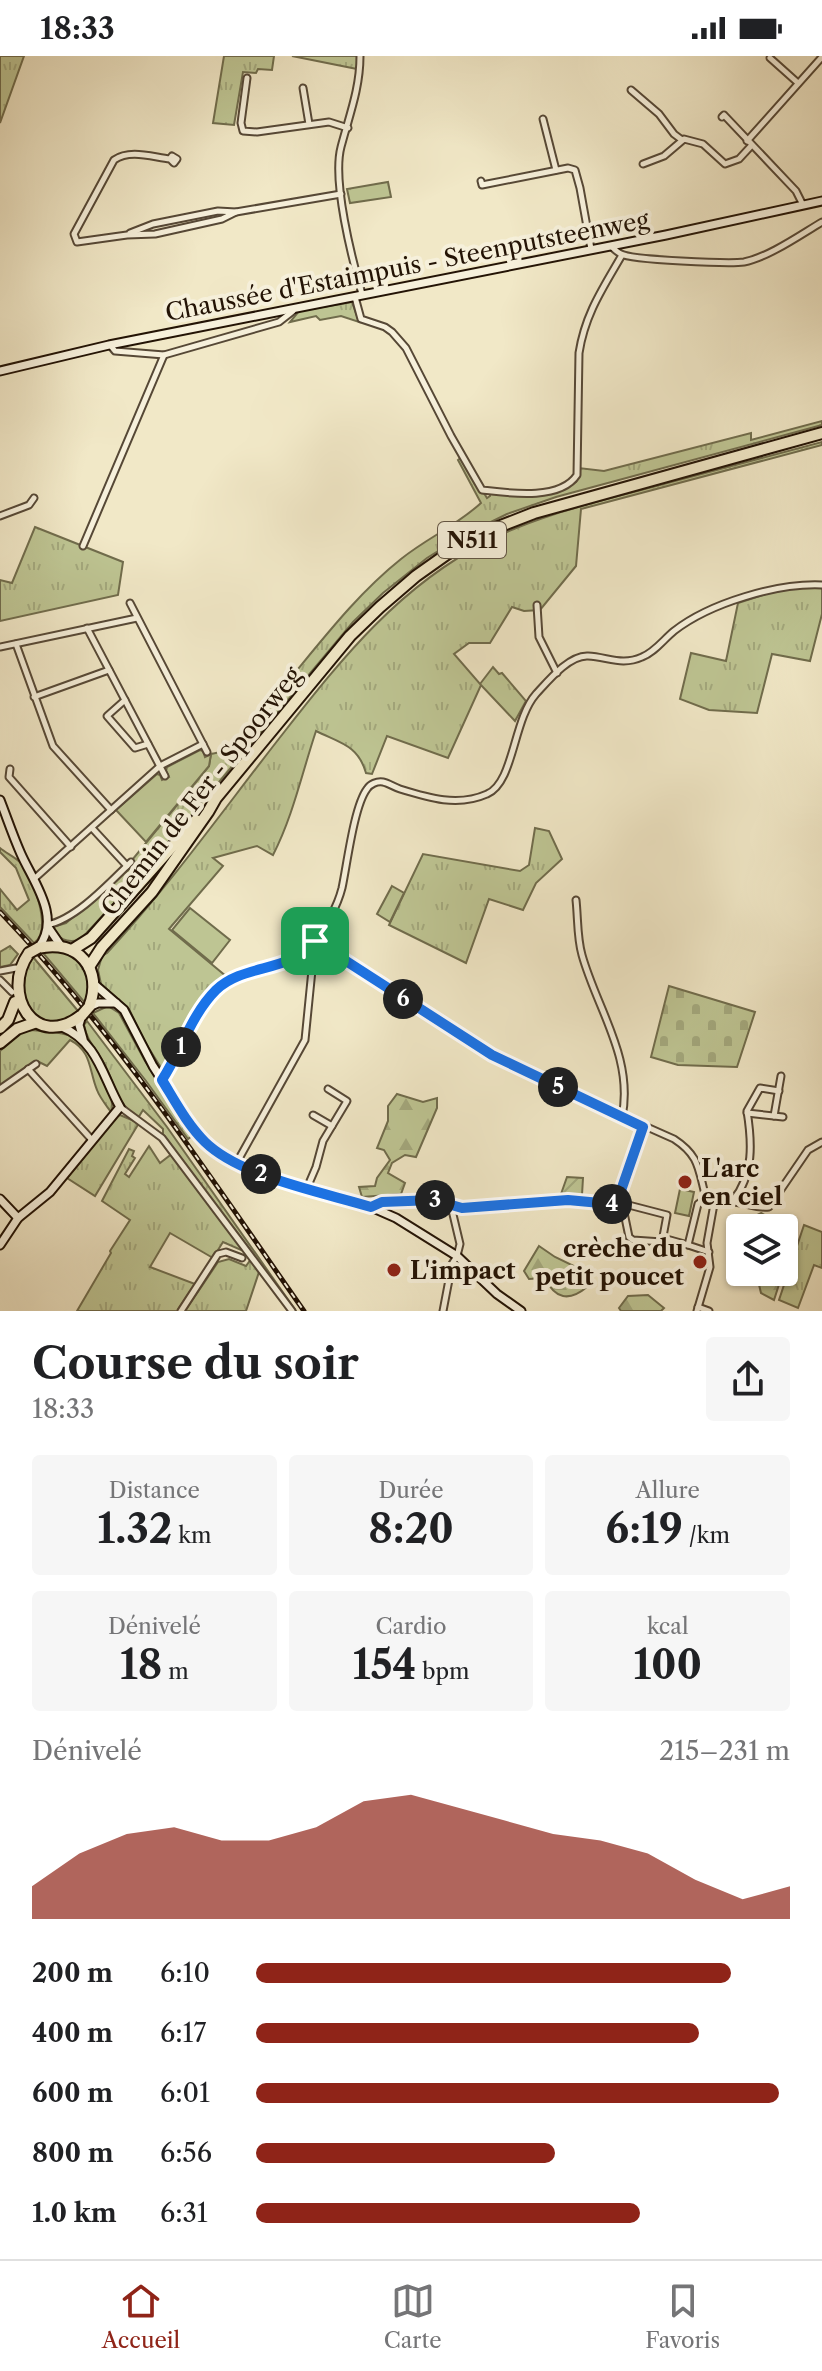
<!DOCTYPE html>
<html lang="fr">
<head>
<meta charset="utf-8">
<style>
  body { margin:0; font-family:"Libre Caslon Text",serif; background:#f6f6f6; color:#202124; height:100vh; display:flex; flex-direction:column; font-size:30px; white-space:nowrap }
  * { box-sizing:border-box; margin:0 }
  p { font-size:26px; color:#757577 }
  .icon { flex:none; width:44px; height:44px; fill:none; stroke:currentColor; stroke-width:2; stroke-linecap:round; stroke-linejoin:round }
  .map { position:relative; height:1255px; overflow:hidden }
  .sheet { display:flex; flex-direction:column; background:#fff; flex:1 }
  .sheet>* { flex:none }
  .fabs { position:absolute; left:726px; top:1158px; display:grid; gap:16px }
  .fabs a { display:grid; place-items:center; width:72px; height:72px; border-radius:8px; background:#fff; box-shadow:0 2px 6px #0004; font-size:40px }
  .pin { position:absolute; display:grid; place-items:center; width:68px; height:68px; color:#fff; margin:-34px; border-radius:16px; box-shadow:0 4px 12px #0006 }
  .km { position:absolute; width:40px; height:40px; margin:-20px; border-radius:50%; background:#222; color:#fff; font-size:22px; line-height:40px; text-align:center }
  .round { display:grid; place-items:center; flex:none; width:84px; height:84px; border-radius:8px; background:#f6f6f6 }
  .overview { display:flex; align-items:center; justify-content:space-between; height:136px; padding:0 32px }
  h1 { font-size:44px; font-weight:800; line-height:60px }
  .figures { display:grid; grid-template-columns:repeat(3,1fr); gap:12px; height:136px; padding:8px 32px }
  .figures div { display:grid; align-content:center; border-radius:8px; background:#f6f6f6; text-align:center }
  .figures b { font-size:40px; font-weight:800 }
  .figures small { font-size:22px; font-weight:400 }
  .figures p { font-size:22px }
  .chart { height:224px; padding:16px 32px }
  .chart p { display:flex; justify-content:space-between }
  .chart svg { width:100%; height:144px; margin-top:8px; fill:#8f2418; opacity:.7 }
  ul { padding:0 32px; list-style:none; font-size:26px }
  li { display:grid; grid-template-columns:128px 96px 1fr; align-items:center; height:60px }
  li i { height:20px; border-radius:10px; background:#8f2418 }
  .status { display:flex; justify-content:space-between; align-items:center; height:56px; padding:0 40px; background:#fff; direction:ltr }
  .status svg { height:22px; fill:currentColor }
  .tab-bar { display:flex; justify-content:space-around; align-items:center; height:112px; border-top:2px solid #e0e0e0; background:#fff; font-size:22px; color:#757577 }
  .tab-bar a { display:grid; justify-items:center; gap:4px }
  .tab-bar .on { color:#8f2418 }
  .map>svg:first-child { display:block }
  .grass { fill:url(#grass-tufts); stroke:#706c4c; stroke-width:2 }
  .forest { fill:url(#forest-firs); stroke:#706c4c; stroke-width:2 }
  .cemetery { fill:url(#cemetery-stones); stroke:#706c4c; stroke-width:2 }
  .park { fill:#bec593; stroke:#706c4c; stroke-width:2 }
  .garden { fill:url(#garden-furrows); stroke:#706c4c; stroke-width:2 }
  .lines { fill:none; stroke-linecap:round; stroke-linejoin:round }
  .street-casing { stroke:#564836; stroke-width:9 }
  .secondary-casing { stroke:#231305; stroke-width:11 }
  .highway-casing { stroke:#231305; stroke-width:14 }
  .street { stroke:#f6f0db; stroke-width:5 }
  .secondary { stroke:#f6f0db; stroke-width:7 }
  .highway { stroke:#f1e8c7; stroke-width:10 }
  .rail-casing { stroke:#231305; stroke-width:5 }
  .rail { stroke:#f6f0db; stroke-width:2; stroke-dasharray:6; stroke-linecap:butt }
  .highway-bridge-casing { stroke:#231305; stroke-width:14; stroke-linecap:butt }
  .highway-bridge { stroke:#f1e8c7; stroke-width:10 }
  .route-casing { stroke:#fff; stroke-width:16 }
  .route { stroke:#1a73e8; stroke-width:10 }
  .poi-dot { fill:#8f2418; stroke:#f6f0db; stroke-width:3 }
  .labels { text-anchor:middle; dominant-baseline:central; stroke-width:8; stroke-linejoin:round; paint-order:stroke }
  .shield { fill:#f6f0db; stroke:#625545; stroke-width:2 }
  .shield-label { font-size:22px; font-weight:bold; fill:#231305 }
  .street-label { font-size:24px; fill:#231305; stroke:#f6f0db }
  .poi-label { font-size:24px; font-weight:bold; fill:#231305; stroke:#f6f0db; text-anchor:start }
</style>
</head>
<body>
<div class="status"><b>18:33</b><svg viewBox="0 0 49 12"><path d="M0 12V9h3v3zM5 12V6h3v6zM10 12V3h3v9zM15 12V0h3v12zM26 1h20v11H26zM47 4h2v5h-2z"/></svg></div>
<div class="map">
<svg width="822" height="1255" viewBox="0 0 822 1255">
  <defs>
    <pattern id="grass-tufts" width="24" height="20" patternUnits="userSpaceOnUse" patternTransform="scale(2)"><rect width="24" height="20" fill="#bec593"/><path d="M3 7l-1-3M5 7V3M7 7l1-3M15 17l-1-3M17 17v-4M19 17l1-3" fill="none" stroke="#a3a87d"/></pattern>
    <pattern id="forest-firs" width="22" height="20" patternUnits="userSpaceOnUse" patternTransform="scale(2)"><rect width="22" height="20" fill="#bec593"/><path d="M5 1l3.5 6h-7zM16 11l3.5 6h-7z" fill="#a3a87d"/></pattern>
    <pattern id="cemetery-stones" width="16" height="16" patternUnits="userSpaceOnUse" patternTransform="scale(2)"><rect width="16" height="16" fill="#bec593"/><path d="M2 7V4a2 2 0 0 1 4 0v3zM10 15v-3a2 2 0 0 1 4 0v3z" fill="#a3a87d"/></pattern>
    <pattern id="garden-furrows" width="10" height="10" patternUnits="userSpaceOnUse" patternTransform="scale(2)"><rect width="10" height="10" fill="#bec593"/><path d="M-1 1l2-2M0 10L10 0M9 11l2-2" fill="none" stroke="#a3a87d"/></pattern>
  </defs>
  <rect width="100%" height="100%" fill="#f1e8c7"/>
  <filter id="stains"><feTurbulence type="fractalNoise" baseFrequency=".0025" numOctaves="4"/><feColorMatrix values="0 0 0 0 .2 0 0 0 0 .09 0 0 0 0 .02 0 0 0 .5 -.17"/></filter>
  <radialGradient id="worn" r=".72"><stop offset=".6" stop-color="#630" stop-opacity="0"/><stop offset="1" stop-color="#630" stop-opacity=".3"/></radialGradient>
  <g class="grass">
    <path d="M0,0H24L0,67Z"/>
    <path d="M224,0H274L272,14L258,13L256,17L243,16L234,69L213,67Z"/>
    <path d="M292,0H363L362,14Z"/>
    <path d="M388,126L391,141L350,147L347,133Z"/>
    <path d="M352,246L359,266L341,260L320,264L316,260L290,266L299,255Z"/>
    <path d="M822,365V369L556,441L507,458L462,480L427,502L383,537L353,566L147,812L80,884C66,887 59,884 53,871L66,867L135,808L132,804L209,710L211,698L229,694L266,648L273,643C314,595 352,542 401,503C427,482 456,470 481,447L458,404L462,401L487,442L490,440V436C519,440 550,442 576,426L579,412L604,415L751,377V384Z"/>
    <path d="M822,386V389L581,453L576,510L540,554L524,555L512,551L490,587H469L454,598L480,628L493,611L499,618L502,617L526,645L515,665L481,629L448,702L387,680L372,718L366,717C358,689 340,687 316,675C302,717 293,760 273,799L257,790L213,802L223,810L169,873L227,921C195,942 183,974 166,1007L165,1014L163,1015L145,986L129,953L101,928L98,914L102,900L107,897C172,827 226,750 285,675C343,601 400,530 486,486C534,461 588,448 641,434C701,418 762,402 822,386Z"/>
    <path d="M35,471L123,506L118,539L0,565V524L12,527Z"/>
    <path d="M802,531H822V558L810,605L772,598L757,657L709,654L680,643L691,597L726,605L738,547L769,537Z"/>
    <path d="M535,772L549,775L562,803L536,827L523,854L489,843L466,907L389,869L423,798L520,815L529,809Z"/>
    <path d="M0,792C6,797 15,801 21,807C33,821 53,874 34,887L0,851V833L17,854L29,844L16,812L0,796Z"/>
    <path d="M10,890L18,898L10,909L0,911V896Z"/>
    <path d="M54,895C82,898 94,921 85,947L43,897Z"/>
    <path d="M33,901L78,955C67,965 47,972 35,960C28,955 23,945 18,938L29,905Z"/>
    <path d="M108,950L119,957L145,1005L193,1079L188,1083L146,1025L93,957Z"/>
    <path d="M87,965L167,1071L296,1255H293L176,1096L163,1078V1073L143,1054L138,1062C113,1044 116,1026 101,1002C93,989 87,984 84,969Z"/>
    <path d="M29,974C42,975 68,976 77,983C92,995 115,1037 112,1055L111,1056C106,1049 100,1042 97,1034C89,1015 92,995 70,984L47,1010L37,1005L0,1031V995L19,977Z"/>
    <path d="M120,1059L139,1067L95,1140L67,1122L116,1061Z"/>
    <path d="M149,1090L160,1107L173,1097L260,1213L246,1255H185L218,1206L229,1203L246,1210L251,1203L246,1196L223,1186L213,1202L170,1177L150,1211L195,1228L177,1255H77L111,1197L110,1195L130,1164L102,1145L129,1093L134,1095L132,1100L135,1102L125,1118L129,1121Z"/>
    <path d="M804,1169L822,1176V1212L814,1209L798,1252L779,1244Z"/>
  </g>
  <g class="forest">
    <path d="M397,1038L423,1046L437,1042V1052L416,1101L405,1099L392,1107L388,1117L405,1127L401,1138L362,1141L359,1131L375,1130L377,1122L390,1104L384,1094L377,1092L388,1065V1050Z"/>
    <path d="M761,1157L784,1169L794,1180L784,1213V1172H756L753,1161Z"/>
    <path d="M539,1190L555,1201L580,1213L587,1231C569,1246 555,1243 545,1222L529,1223L524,1215Z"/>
    <path d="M756,1216H783L774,1244L761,1237Z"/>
    <path d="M648,1239L664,1252L661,1255H621L619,1252L628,1240Z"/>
  </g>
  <path class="cemetery" d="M669,930L755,956L737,1011L678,1009L651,1001Z"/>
  <g class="park">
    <path d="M200,694L203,695L205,701L211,698L209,710L146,786L116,754L157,718L160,719L162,724L169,721L166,715L167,711Z"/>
    <path d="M392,830L404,837L390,866L377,858Z"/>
    <path d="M190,852L230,884L212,907L172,874Z"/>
    <path d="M680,1133L694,1136L689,1160L675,1157Z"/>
  </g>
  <path class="garden" d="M567,1121L583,1122L582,1139L561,1138Z"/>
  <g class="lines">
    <g class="street-casing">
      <g id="street">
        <path d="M360,0C360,33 349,60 341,91C332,125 352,203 362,238"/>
        <path d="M770,2L798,27"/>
        <path d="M247,22L241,67L243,75L257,76L329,66L348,72"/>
        <path d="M303,32L309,68"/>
        <path d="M631,34L659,58L674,78L682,84"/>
        <path d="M722,61L724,59L796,135L803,149"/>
        <path d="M543,63L556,114"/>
        <path d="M747,85L822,1"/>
        <path d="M170,103L172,100L177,103L174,107L170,103C152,101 130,93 114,104L74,178L77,186L127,179L155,178L222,163L236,156"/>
        <path d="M643,108L664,100L684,83L703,88L725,108L739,103L751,90"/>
        <path d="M481,125L482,129L568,112L575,114L580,132L591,193"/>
        <path d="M130,177L153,168L218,155L236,156L341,138"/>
        <path d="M611,190C614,193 617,196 621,198C632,204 730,208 744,206C769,201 800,179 822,166"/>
        <path d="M355,241L361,263L385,271L392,276L406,292L451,380L482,434C508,437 560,445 577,419L579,297C585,258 603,232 622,199"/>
        <path d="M110,289L115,295L164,299L279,266L293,255"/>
        <path d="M0,460L29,449L34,442"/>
        <path d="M83,490L164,299"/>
        <path d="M130,547L207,696"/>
        <path d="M537,549L539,581L557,617"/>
        <path d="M87,572L165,720"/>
        <path d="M16,588L53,690L111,754"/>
        <path d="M0,591L137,562"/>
        <path d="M34,641L109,614"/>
        <path d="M125,644L107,660L135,692L148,688"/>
        <path d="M10,713L9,721L71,791"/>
        <path d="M92,772L127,810"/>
        <path d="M34,823L160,710L203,688"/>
        <path d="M576,844C578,862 577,882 582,899C597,953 634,1002 622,1061"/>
        <path d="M47,869C77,863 110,826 131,806"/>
        <path d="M315,885L492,999L566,1035L674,1083C700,1100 698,1113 706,1142"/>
        <path d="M0,915L16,912"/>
        <path d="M0,924L12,936"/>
        <path d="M28,1013L92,1084"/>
        <path d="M162,1024C181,995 192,955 219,932C247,909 293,916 315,885C326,869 337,852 342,832C347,809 354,750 367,733C370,728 377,725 383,726C388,727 394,731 400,733C429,742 458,751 487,738C514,727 513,664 536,638C548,625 569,599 588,600C608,601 622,610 642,601C655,596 663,584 674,575C710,547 777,527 822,529"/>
        <path d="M0,1033L36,1008"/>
        <path d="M120,1051L162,1082L292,1255"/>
        <path d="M747,1057L783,1061"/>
        <path d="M313,1059L332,1070"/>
        <path d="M774,1060L781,1020"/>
        <path d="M236,1108L305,984L312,914L309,893"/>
        <path d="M307,1132L316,1111L323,1085L347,1045L328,1033"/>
        <path d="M706,1142L698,1148L688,1189L709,1196"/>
        <path d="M733,1144C754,1119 752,1086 747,1055L760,1032L779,1035"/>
        <path d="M617,1146L643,1071"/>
        <path d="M714,1148C741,1141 747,1153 769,1151L808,1094L822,1086"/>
        <path d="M371,1151L382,1146L434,1144L462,1152L568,1144L611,1148L617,1146L667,1159L662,1186L633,1184L629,1181L622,1147"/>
        <path d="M663,1182L688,1189"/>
        <path d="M698,1251L709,1255"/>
        <path d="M181,1255L218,1198L226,1196L242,1202"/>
        <path d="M443,1255L452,1208L457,1200L460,1188L451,1150"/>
        <path d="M697,1255L710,1211L707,1187L714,1148"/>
      </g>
    </g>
    <g class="secondary-casing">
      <g id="secondary">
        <path d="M0,315L109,289L666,179L822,145"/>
        <path d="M0,744C7,762 13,780 21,798C34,827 62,862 38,892"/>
        <path d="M48,871L61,890"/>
        <path d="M94,928L124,954L153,1010L193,1073L221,1099L236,1108L267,1120L371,1151L396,1162L457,1200L497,1238L521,1255"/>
        <path d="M89,951L98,947H116"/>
        <path d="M82,959L79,969L83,983"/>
        <path d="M0,1143L18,1162"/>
        <path d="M0,1189L18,1162L50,1136L120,1051C103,1022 98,986 62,971"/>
      </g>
    </g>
    <g class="highway-casing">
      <g id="highway">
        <path d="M38,892C78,882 104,914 89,951"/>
        <path d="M72,894L91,882L196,764"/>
        <path d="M29,897C0,938 35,996 82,959"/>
        <path d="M89,911L102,891L152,836L208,756L216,742L350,580L380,551L416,520L447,498L493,473L534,457L822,377"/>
        <path d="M0,972L8,964L15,946"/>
        <path d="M0,987L17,973L34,967"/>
      </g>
    </g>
    <use href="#street" class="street"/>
    <use href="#secondary" class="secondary"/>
    <use href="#highway" class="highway"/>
    <g class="rail-casing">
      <path id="rail" d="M0,856C116,977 208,1118 304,1255"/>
    </g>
    <use href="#rail" class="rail"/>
    <g class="highway-bridge-casing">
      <g id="highway-bridge">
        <path d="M29,897L38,892"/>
        <path d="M82,959L89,951"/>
      </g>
    </g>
    <use href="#highway-bridge" class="highway-bridge"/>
  </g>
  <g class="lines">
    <g class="route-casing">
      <path id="route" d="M315,885L492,999L643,1071L617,1146L611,1148L568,1144L462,1152L434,1144L382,1146L371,1151C322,1136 241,1121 205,1086C187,1068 175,1045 162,1024C181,995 191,959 216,934C244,907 291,917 315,885Z"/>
    </g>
    <use href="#route" class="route"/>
  </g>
  <g class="poi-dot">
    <circle cx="685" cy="1126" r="8"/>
    <circle cx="700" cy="1206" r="8"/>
    <circle cx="394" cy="1214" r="8"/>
  </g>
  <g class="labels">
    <rect class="shield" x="438" y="466" width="68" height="36" rx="6"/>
    <g class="shield-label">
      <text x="472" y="484">N511</text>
    </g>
    <g class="street-label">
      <text transform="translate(407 210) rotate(-11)">Chaussée d'Estaimpuis - Steenputsteenweg</text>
      <text transform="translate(201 735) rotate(-52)">Chemin de Fer - Spoorweg</text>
    </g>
    <g class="poi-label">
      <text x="701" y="1112">L'arc<tspan x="701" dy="28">en ciel</tspan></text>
      <text x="684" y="1192" text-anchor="end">crèche du<tspan x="684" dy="28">petit poucet</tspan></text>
      <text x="410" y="1214">L'impact</text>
    </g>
  </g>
  <rect width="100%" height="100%" filter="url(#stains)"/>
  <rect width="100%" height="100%" fill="url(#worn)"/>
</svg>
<div class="fabs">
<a><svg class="icon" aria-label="layers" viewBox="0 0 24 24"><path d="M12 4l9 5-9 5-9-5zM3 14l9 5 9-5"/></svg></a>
</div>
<div class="pin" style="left:315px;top:885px;background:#1e9e55"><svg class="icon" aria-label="arrive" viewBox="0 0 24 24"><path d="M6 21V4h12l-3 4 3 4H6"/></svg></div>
<b class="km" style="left:181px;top:991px">1</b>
<b class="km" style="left:261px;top:1118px">2</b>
<b class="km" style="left:435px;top:1144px">3</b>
<b class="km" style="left:612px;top:1148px">4</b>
<b class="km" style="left:558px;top:1031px">5</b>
<b class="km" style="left:403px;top:943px">6</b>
</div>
<section class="sheet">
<div class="overview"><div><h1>Course du soir</h1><p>18:33</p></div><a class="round"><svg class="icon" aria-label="share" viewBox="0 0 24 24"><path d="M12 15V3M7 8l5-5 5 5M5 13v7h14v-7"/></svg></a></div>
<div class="figures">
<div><p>Distance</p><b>1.32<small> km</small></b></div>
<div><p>Durée</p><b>8:20</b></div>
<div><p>Allure</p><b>6:19<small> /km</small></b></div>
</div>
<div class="figures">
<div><p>Dénivelé</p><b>18<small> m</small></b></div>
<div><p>Cardio</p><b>154<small> bpm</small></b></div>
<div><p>kcal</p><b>100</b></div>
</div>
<div class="chart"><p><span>Dénivelé</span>215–231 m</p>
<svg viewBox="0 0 160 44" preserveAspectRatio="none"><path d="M0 44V34L10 24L20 18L30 16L40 20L50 20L60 16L70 8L80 6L90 10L100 14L110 18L120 20L130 24L140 32L150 38L160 34V44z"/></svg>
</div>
<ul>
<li><b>200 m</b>6:10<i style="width:89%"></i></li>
<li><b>400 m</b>6:17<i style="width:83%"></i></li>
<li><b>600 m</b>6:01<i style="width:98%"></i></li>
<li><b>800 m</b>6:56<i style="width:56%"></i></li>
<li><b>1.0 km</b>6:31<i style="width:72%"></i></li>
</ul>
</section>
<nav class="tab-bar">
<a class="on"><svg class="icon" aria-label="home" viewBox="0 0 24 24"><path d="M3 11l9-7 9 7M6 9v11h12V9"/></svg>Accueil</a>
<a><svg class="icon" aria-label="map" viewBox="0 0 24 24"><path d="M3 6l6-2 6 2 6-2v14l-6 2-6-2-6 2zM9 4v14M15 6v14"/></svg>Carte</a>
<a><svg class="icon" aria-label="saved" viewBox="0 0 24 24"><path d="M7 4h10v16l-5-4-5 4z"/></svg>Favoris</a>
</nav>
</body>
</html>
